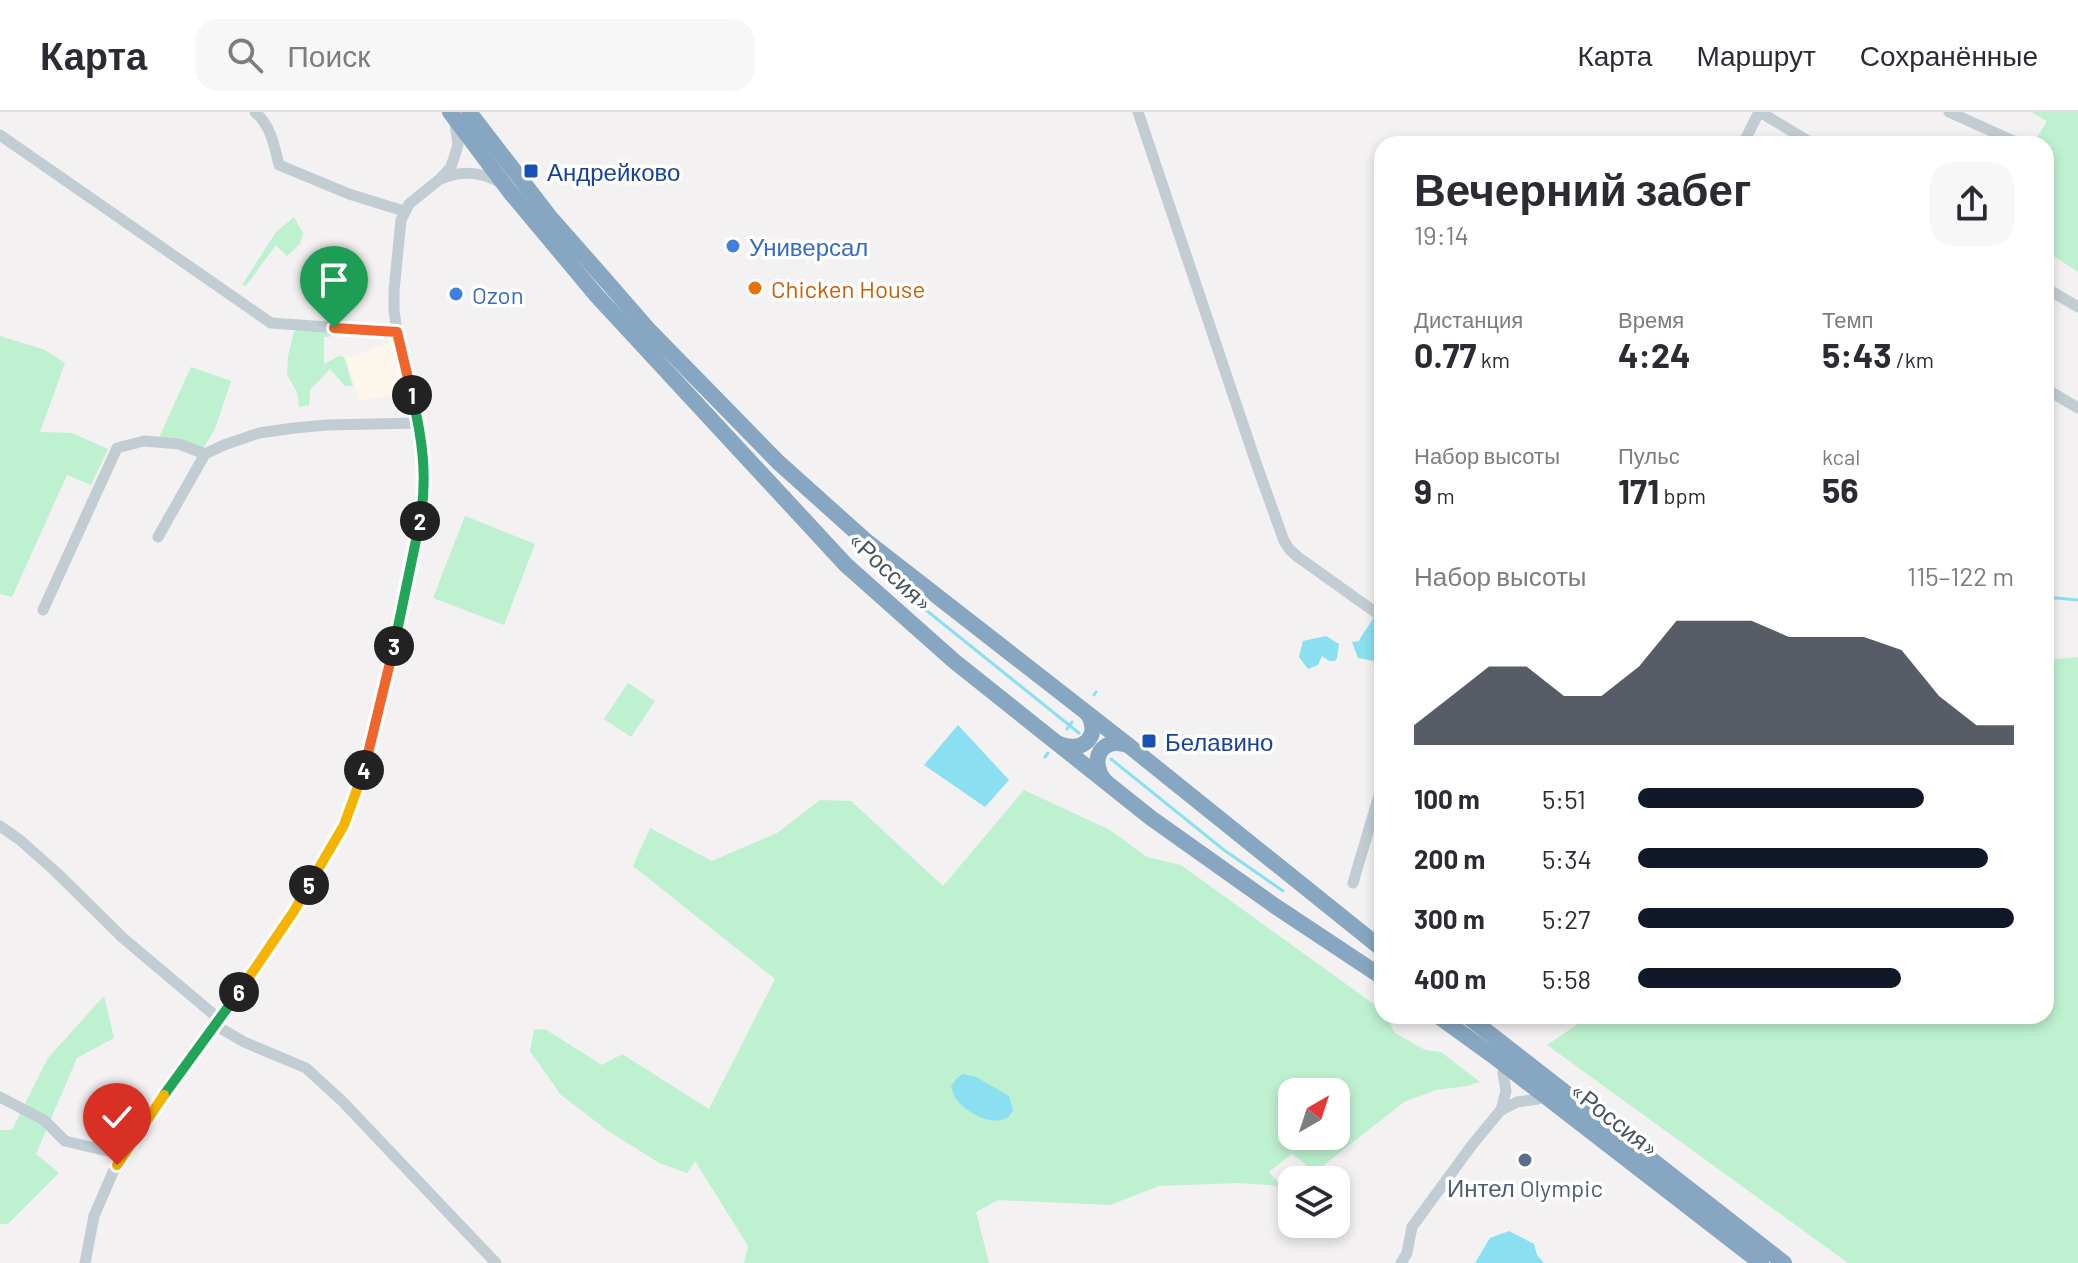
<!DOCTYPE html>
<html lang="ru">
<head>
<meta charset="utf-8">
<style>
  body { margin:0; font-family:Barlow,sans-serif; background:#f7f7f7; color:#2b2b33; height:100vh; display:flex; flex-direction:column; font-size:30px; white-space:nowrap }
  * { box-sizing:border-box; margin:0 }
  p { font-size:26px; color:#7c7c81 }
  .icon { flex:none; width:44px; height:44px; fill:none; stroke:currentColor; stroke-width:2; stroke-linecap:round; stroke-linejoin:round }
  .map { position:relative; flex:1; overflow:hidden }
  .side { position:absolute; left:1374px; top:24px; width:680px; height:888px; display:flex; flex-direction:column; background:#fff; border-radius:24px; box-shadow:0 4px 12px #0003 }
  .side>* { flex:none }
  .needle { width:52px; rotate:39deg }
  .fabs { position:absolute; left:1278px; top:966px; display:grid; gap:16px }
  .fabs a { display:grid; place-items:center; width:72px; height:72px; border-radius:16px; background:#fff; box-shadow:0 4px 12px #0003; font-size:40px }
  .pin { position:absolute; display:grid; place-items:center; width:68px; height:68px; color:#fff; margin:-82px -34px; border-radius:50% 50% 50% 0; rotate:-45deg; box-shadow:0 0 8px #0007 }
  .pin .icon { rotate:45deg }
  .km { position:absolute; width:40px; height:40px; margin:-20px; border-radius:50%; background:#222; color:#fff; font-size:22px; line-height:40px; text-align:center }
  .round { display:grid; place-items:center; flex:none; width:84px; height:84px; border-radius:24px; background:#f7f7f7 }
  .headline { display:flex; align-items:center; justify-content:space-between; height:136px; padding:0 40px }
  h1 { font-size:44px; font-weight:700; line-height:60px }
  .stats { display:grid; grid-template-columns:repeat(3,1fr); gap:12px; height:136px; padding:8px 40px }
  .stats div { display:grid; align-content:center }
  .stats b { font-size:34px; font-weight:700 }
  .stats small { font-size:22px; font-weight:400 }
  .stats p { font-size:22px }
  .chart { height:224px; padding:16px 40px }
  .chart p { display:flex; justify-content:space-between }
  .chart svg { width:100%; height:144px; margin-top:8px; fill:#111827; opacity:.7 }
  ul { padding:0 40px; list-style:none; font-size:26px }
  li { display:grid; grid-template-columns:128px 96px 1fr; align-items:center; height:60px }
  li i { height:20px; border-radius:10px; background:#111827 }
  header { display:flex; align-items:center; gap:48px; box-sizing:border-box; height:112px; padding:0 40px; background:#fff; border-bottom:2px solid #e1e1e2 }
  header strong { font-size:38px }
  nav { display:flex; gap:44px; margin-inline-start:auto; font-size:28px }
  .search { width:560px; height:72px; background:#f7f7f7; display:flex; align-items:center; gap:20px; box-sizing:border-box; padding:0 28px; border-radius:24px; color:#7c7c81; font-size:30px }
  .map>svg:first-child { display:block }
  .commercial { fill:#fdf7eb }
  .green { fill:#bef1d0; fill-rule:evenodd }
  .water { fill:#8adff0 }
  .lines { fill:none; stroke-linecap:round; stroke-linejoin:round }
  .stream { stroke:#8adff0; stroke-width:3 }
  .minor { stroke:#c1ccd3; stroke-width:11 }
  .highway { stroke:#87a6c1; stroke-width:16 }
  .split-1-casing { stroke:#fff; stroke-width:16 }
  .split-2-casing { stroke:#fff; stroke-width:16 }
  .split-3-casing { stroke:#fff; stroke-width:16 }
  .split-4-casing { stroke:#fff; stroke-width:16 }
  .split-5-casing { stroke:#fff; stroke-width:16 }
  .split-6-casing { stroke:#fff; stroke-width:16 }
  .split-7-casing { stroke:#fff; stroke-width:16 }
  .split-8-casing { stroke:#fff; stroke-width:16 }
  .split-1 { stroke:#f0652b; stroke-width:10 }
  .split-2 { stroke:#22a559; stroke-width:10 }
  .split-3 { stroke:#22a559; stroke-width:10 }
  .split-4 { stroke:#f0652b; stroke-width:10 }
  .split-5 { stroke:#f5b400; stroke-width:10 }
  .split-6 { stroke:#f5b400; stroke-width:10 }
  .split-7 { stroke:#22a559; stroke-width:10 }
  .split-8 { stroke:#f5b400; stroke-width:10 }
  .transit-dot { fill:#1a4fb4; stroke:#fff; stroke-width:3 }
  .shop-dot { fill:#3f7fe0; stroke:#fff; stroke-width:3 }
  .food-dot { fill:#e8710a; stroke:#fff; stroke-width:3 }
  .service-dot { fill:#5c6f8a; stroke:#fff; stroke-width:3 }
  .labels { text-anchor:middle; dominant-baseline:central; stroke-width:7; stroke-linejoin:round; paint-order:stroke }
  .transit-label { font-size:24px; fill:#164399; stroke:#fff; text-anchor:start }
  .shop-label { font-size:24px; fill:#366cbe; stroke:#fff; text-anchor:start }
  .food-label { font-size:24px; fill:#c56008; stroke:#fff; text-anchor:start }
  .street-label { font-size:24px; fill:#48555f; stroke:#fff }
  .service-label { font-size:24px; fill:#4e5e75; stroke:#fff }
</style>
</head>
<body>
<header>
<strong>Карта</strong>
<div class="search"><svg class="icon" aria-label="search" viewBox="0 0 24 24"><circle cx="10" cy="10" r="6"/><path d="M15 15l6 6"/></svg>Поиск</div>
<nav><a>Карта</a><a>Маршрут</a><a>Сохранённые</a></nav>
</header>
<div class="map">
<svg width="2078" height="1151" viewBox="0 0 2078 1151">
  <rect width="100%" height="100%" fill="#f3f1f1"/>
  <path class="commercial" d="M395,228L406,280L360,289L346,247Z"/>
  <g class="green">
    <path d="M2031,0H2078V160L2046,139V32H2033L2047,9Z"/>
    <path d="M294,105L303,121L300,132L287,144L276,133L246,174L242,173L276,120Z"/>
    <path d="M300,216L345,220L342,223L324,225V252L339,244L344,245L353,274H345L330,257L310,278L309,293L299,295L297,280L287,263L288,244L294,220Z"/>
    <path d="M0,224L45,238L65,251L40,320L72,321L108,337L91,373L67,363L12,485L0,482Z"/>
    <path d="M191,255L231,269L215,317L202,338L158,328Z"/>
    <path d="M465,404L535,432L504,513L433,486Z"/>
    <path d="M2078,545V1151H1848L1547,933L1578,912L1606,904H2046V548Z"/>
    <path d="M628,571L655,589L631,625L604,607Z"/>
    <path d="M1024,678L1110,718L1147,745L1181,753L1382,898V904H1386L1395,921L1425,938L1441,940L1480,970L1467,974L1436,978L1404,990L1315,1060L1292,1042L1269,1060L1281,1074L1239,1071L1159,1074L1110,1093L998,1088L976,1100L989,1151H744L748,1134L695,1049L687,1061L659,1051L607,1018L561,983L530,939L534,918L545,917L602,953L622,942L709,997L775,867L633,754L650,716L712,749L777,721L820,688L851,689L943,774ZM1292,980H1336V1024H1292Z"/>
    <path d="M104,884L114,926L77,946L36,1042L59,1061L8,1112H0V1018H12L48,946Z"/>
  </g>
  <g class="water">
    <path d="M1373,506L1382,514V549L1380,550L1358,546L1352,530L1359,529C1363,520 1369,515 1373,506Z"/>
    <path d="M1326,524L1339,532L1337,546L1335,549H1329L1322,544L1318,553L1308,557L1299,545L1303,529Z"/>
    <path d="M958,613L1009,668L985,695L924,653Z"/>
    <path d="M963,962L976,965L1009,984L1013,998C1003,1021 967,1002 956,987C954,984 952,977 951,974L957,966Z"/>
    <path d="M1509,1119L1534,1132L1537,1143L1544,1151H1475L1490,1126Z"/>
  </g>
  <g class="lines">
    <g class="stream">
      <path d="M906,482L1079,621"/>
      <path d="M2046,485L2078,488"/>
      <path d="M1094,583L1096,580"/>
      <path d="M1067,617L1072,610"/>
      <path d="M1045,645L1048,641"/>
      <path d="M1111,647L1224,738L1283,779"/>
    </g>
    <g class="minor">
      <path d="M255,0C271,14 274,33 279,53L349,82L404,99"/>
      <path d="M1138,0L1255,348L1284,429L1290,438L1298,445L1382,505"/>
      <path d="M1760,0L1813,32"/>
      <path d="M1949,0L2018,31"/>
      <path d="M0,23L271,211L397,220"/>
      <path d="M1743,32L1759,0"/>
      <path d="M441,67C462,58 481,59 501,71"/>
      <path d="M2046,176L2078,195"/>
      <path d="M2046,277L2078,296"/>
      <path d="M158,425L205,342L224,333L259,321L294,316L327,313L419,311"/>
      <path d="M43,498L117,336L144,329L179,332L205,342"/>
      <path d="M0,714L20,728L56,760L123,826L219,907L220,916L244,930L306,956L343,990L496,1151"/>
      <path d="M1353,771L1382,673"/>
      <path d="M0,985L44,1008L65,1029L124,1043"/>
      <path d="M1501,998L1506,979L1503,961"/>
      <path d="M85,1151L94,1104L113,1060L159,991L243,875L294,799L339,722L358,676L400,509L425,374L424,348L419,311L397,220L394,198V179L401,108L409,92L440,67L451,55L458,33L455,11"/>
      <path d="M1401,1151L1407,1141L1412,1115L1472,1033L1500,999L1517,990L1538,987"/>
    </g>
    <g class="highway">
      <path d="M450,0L510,80L597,184L846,453L954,549L1151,706L1275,794L1382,865"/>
      <path d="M469,0L549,104L608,171L647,216L778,350L865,428L1128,633L1382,837"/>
      <path d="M1059,632C1083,642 1101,624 1088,602"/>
      <path d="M1104,668C1089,648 1101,624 1128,633"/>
      <path d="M1438,904L1492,943L1761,1151"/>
      <path d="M1467,904L1784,1151"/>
    </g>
  </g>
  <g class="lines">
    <g class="split-1-casing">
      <path id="split-1" d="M334,216L397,220L412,283"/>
    </g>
    <g class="split-2-casing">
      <path id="split-2" d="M412,283C422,325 428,365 420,409"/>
    </g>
    <g class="split-3-casing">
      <path id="split-3" d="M394,534L420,409"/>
    </g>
    <g class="split-4-casing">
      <path id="split-4" d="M364,658L394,534"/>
    </g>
    <g class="split-5-casing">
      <path id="split-5" d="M309,773L344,713L364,658"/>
    </g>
    <g class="split-6-casing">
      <path id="split-6" d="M239,880L294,799L309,773"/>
    </g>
    <g class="split-7-casing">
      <path id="split-7" d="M164,983L239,880"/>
    </g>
    <g class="split-8-casing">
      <path id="split-8" d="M117,1053L164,983"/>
    </g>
    <use href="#split-1" class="split-1"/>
    <use href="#split-2" class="split-2"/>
    <use href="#split-3" class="split-3"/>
    <use href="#split-4" class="split-4"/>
    <use href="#split-5" class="split-5"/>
    <use href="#split-6" class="split-6"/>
    <use href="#split-7" class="split-7"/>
    <use href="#split-8" class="split-8"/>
  </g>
  <g class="transit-dot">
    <rect x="523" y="51" width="16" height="16" rx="4"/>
    <rect x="1141" y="621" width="16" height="16" rx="4"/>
  </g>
  <g class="shop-dot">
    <circle cx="733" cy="134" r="8"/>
    <circle cx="456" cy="182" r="8"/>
  </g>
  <circle class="food-dot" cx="755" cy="176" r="8"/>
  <circle class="service-dot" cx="1525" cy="1048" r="8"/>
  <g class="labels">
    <g class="transit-label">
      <text x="547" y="59">Андрейково</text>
      <text x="1165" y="629">Белавино</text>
    </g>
    <g class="shop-label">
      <text x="749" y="134">Универсал</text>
      <text x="472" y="182">Ozon</text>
    </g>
    <g class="food-label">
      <text x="771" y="176">Chicken House</text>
    </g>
    <g class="street-label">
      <text transform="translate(891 459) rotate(43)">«Россия»</text>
      <text transform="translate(1615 1007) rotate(38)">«Россия»</text>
    </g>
    <g class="service-label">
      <text x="1525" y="1075">Интел Olympic</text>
    </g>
  </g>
</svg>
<div class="fabs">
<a><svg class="needle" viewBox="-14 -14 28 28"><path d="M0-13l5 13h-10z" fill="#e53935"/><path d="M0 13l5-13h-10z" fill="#7c7c81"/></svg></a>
<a><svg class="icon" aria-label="layers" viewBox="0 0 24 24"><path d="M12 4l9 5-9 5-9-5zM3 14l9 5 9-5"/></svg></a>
</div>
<div class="pin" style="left:334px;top:216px;background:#1e9e55"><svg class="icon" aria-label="arrive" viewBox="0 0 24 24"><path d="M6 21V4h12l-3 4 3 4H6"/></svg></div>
<div class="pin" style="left:117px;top:1053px;background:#d93025"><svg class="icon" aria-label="check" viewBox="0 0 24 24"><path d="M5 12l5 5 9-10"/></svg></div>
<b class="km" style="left:412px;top:283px">1</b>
<b class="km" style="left:420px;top:409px">2</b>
<b class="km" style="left:394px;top:534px">3</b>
<b class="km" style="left:364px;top:658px">4</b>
<b class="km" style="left:309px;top:773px">5</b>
<b class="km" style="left:239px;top:880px">6</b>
<section class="side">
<div class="headline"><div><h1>Вечерний забег</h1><p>19:14</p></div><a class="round"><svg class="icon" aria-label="share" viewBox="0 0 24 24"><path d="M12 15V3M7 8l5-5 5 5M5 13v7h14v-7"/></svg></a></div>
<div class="stats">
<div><p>Дистанция</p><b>0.77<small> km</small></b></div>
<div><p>Время</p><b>4:24</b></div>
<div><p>Темп</p><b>5:43<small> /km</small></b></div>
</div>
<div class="stats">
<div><p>Набор высоты</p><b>9<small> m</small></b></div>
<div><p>Пульс</p><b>171<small> bpm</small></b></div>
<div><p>kcal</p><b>56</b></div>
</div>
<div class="chart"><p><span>Набор высоты</span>115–122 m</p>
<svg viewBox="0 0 160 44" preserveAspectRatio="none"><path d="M0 44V38L10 29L20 20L30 20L40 29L50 29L60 20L70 6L80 6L90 6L100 11L110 11L120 11L130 15L140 29L150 38L160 38V44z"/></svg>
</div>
<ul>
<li><b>100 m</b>5:51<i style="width:76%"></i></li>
<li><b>200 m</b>5:34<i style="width:93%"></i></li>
<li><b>300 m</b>5:27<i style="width:100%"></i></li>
<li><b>400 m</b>5:58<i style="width:70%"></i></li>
</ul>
</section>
</div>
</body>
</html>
